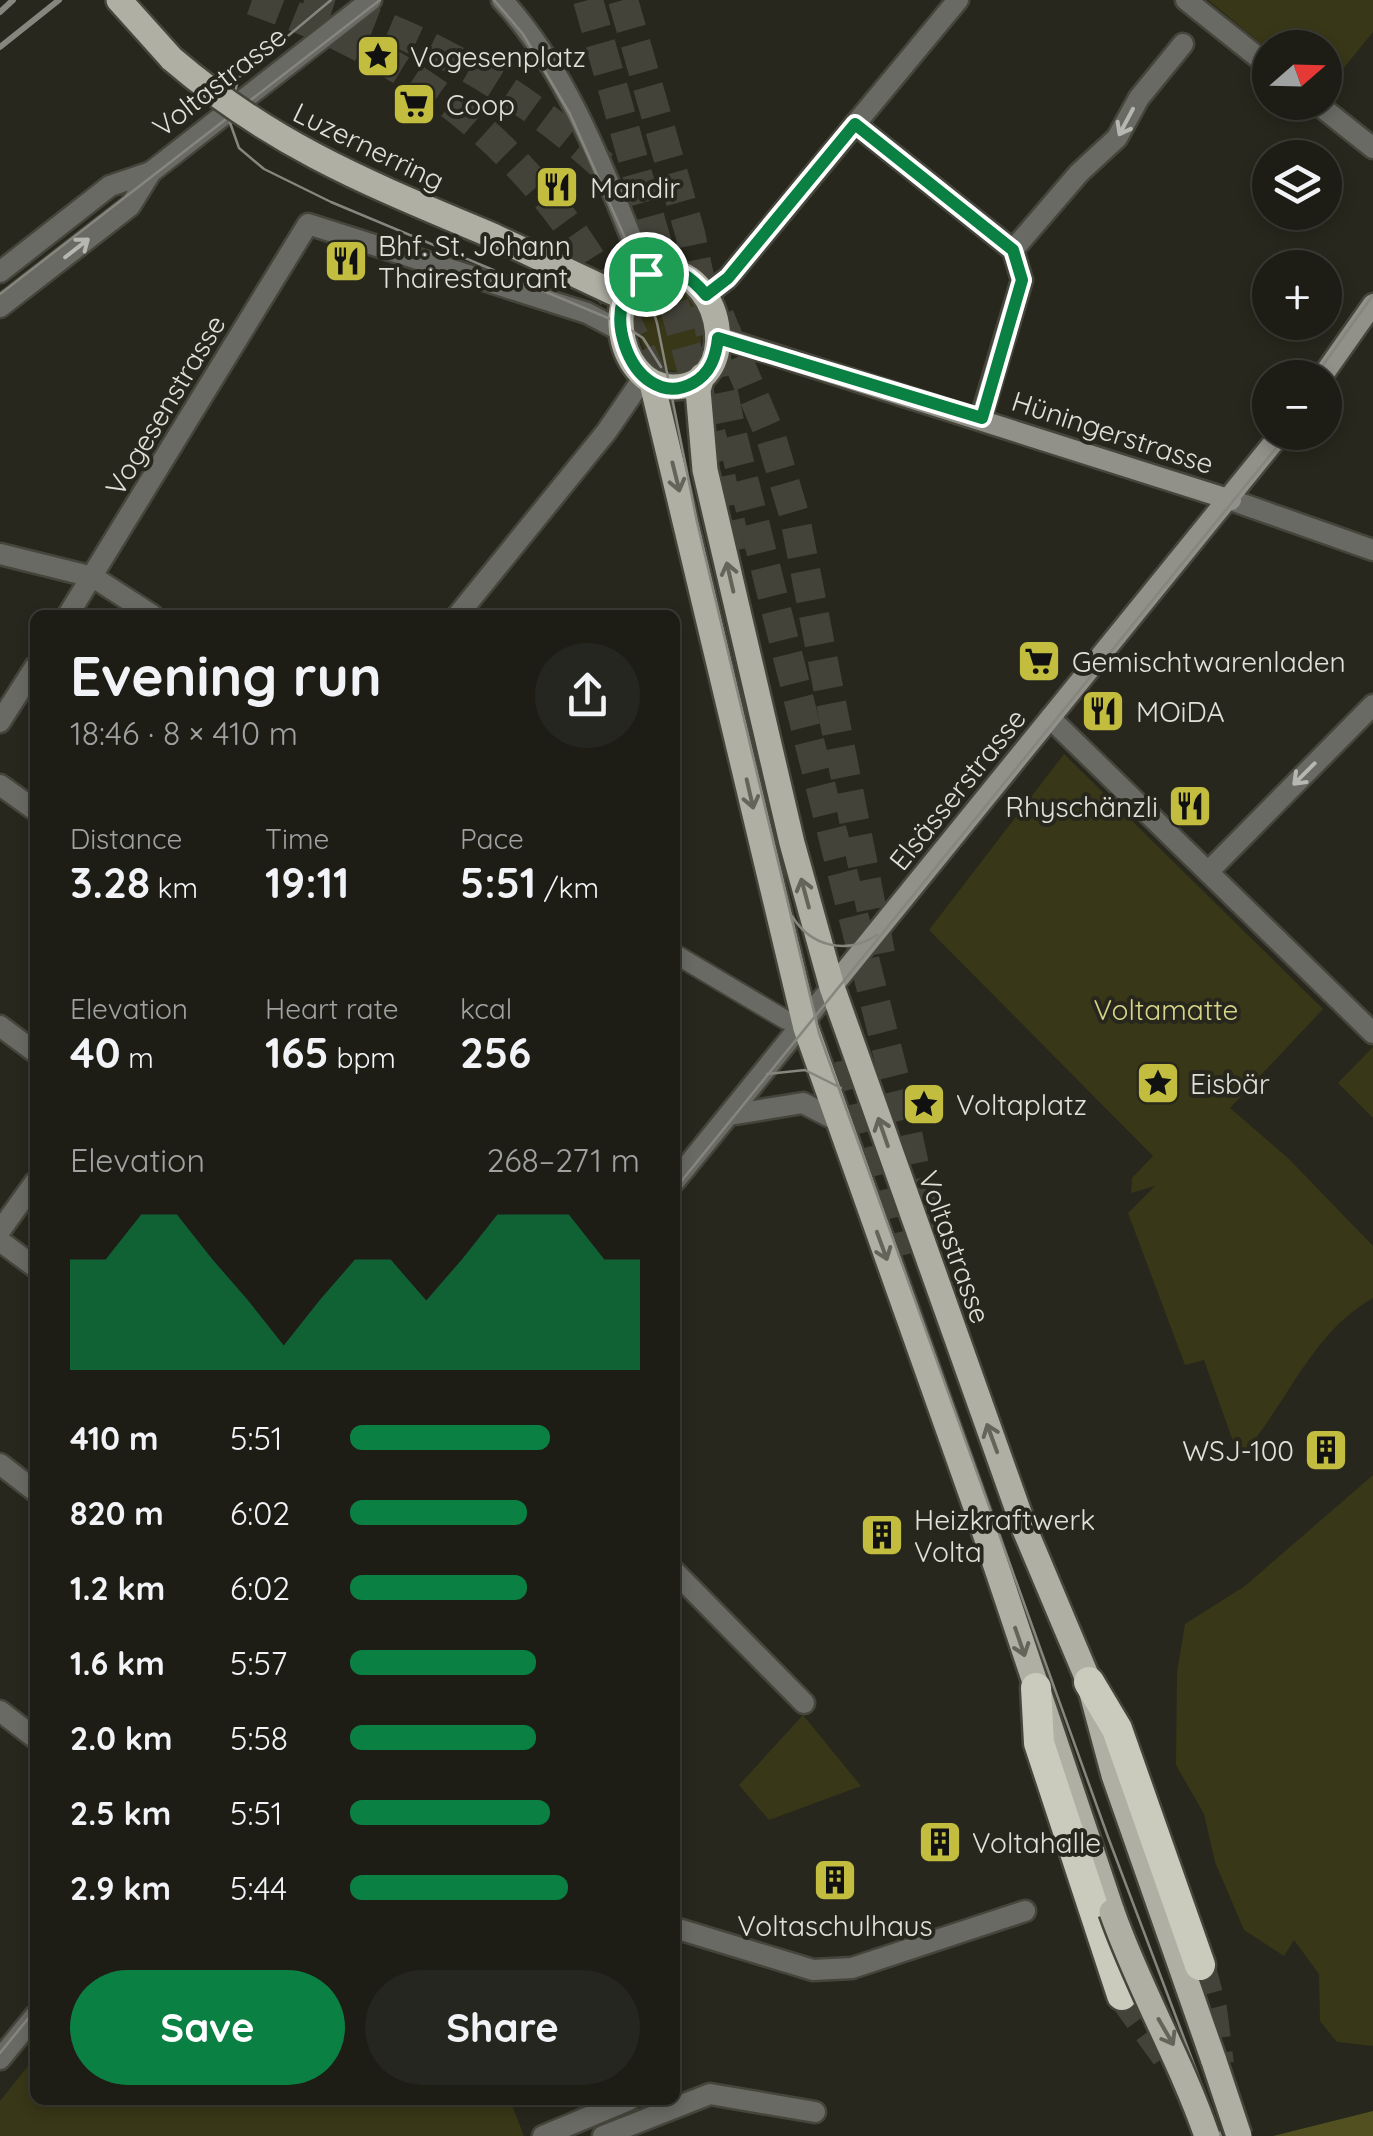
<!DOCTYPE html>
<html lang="en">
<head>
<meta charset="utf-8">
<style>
  body { margin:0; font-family:Quicksand,sans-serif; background:#25261f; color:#f1f3f6; height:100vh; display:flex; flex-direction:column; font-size:38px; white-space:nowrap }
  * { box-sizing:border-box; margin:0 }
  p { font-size:32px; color:#a0a2a1 }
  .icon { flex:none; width:55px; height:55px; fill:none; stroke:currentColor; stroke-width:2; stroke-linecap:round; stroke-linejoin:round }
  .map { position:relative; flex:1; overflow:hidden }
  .side { position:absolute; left:30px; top:610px; width:650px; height:1495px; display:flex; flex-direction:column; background:#1d1d16; border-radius:15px; box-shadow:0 5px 15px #0003,0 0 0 2px #3b3b35 }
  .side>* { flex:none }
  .needle { width:65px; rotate:70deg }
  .fabs { position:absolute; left:1252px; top:30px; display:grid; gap:20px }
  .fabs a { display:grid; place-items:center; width:90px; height:90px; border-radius:50%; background:#1d1d16; box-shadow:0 5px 15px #0003,0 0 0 2px #3b3b35; font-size:50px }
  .pin { position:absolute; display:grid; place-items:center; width:85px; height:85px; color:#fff; margin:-42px; border:5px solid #fff; border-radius:50%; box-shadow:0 2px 10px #0007 }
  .round { display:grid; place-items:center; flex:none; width:105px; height:105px; border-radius:52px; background:#25261f }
  .headline { display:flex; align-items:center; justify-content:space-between; height:170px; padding:0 40px }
  h1 { font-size:55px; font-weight:700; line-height:75px }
  .figures { display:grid; grid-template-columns:repeat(3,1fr); gap:15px; height:170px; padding:10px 40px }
  .figures div { display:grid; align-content:center }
  .figures b { font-size:42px; font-weight:700 }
  .figures small { font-size:28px; font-weight:400 }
  .figures p { font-size:28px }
  .chart { height:280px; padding:20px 40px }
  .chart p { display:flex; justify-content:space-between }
  .chart svg { width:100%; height:180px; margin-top:10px; fill:#0b8043; opacity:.7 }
  .action { display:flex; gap:20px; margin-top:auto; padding:20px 40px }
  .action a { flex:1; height:115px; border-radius:60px; background:#0b8043; color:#fff; font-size:40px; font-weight:700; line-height:115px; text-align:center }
  .action a+a { background:#25261f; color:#f1f3f6 }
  ul { padding:0 40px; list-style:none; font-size:32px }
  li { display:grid; grid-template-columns:160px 120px 1fr; align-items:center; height:75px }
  li i { height:25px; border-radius:12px; background:#0b8043 }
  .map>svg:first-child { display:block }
  .green { fill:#383717 }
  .water { fill:#525020 }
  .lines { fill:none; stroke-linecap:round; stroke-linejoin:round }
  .motorway-tunnel { stroke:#43433a; stroke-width:30; stroke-dasharray:30 15; stroke-linecap:butt }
  .pedestrian-casing { stroke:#45453b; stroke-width:22 }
  .minor-casing { stroke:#45453b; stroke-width:25 }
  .tertiary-casing { stroke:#45453b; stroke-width:25 }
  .secondary-casing { stroke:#45453b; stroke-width:25 }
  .primary-casing { stroke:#45453b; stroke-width:30 }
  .motorway-casing { stroke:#45453b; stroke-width:35 }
  .pedestrian { stroke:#6a6a65; stroke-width:18 }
  .minor { stroke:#6a6a65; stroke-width:20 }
  .tertiary { stroke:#6a6a65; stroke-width:20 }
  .secondary { stroke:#919189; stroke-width:20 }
  .primary { stroke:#afafa4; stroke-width:25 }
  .motorway { stroke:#cacabd; stroke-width:30 }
  .tram { stroke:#86867e; stroke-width:2.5 }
  .rail { stroke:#86867e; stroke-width:6 }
  .primary-bridge-casing { stroke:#45453b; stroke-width:30; stroke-linecap:butt }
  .primary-bridge { stroke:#afafa4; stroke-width:25 }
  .oneway { stroke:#b7b7b2 }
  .oneway2 { stroke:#64645a }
  .route-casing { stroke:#fff; stroke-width:20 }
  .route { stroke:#0b8043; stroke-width:12 }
  .labels { text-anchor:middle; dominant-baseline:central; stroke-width:8; stroke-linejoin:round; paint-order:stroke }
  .poi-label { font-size:28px; fill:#e1e1db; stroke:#27271d; text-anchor:start }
  .street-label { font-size:28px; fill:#e1e1db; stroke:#27271d }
  .park-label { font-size:28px; fill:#d7d588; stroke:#27271d }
</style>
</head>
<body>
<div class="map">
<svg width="1373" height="2136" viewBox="0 0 1373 2136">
  <rect width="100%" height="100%" fill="#27271d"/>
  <g class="green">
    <path d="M1208,0H1373V32L1325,91V48L1270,51Z"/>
    <path d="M665,284C699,290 710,336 695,363L679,372L657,368C634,342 623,295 665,284Z"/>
    <path d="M1064,754L1323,1009L1230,1108L1289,1159L1373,1246V1298C1310,1333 1286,1408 1239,1458L1204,1360L1185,1365L1128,1213L1155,1186L1131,1193L1132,1178L1153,1156L929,930Z"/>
    <path d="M1373,1047V1118L1338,1083Z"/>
    <path d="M1373,1475V2046L1337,2042L1320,2021L1319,1974L1294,1940L1284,1956L1244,1930L1215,1862L1204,1814L1176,1765L1177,1672L1185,1624L1245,1586Z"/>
    <path d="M803,1715L861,1786L769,1820L739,1785Z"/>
    <path d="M35,2057V2100H510L524,2136H0V2101Z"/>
  </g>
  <path class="water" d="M1373,2111V2136H1232H1273Z"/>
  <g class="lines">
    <g class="motorway-tunnel">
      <path d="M252,0C458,73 576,192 659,393"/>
      <path d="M304,0C422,32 521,90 611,173"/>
      <path d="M588,0L714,446L738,560"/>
      <path d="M623,0L690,233L731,431L901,1105L930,1240"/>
      <path d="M719,316L771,437L795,518L881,958"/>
      <path d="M737,688L780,844L794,873"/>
      <path d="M849,1059L896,1257"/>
      <path d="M1200,1965L1212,2009L1219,2064"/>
      <path d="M1122,1995L1167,2057"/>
    </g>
    <g class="pedestrian-casing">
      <path id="pedestrian" d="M675,954L786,1020L804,1022"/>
    </g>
    <g class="minor-casing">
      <g id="minor">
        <path d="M502,0C571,75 608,181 646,274"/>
        <path d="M1186,0L1270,67"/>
        <path d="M1315,102L1373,148"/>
        <path d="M855,124L1013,250L1022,280L981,418"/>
        <path d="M1013,250L1079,173L1117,138L1139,98L1183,44"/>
        <path d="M0,272L110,186L151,172"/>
        <path d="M706,295L728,278L958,0"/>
        <path d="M0,307L130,206L151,172L371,0"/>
        <path d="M1231,500L1373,550"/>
        <path d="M0,554L93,577L152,615"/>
        <path d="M68,615L308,224L587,313L621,331"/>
        <path d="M458,615L607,431L644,377"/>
        <path d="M1050,718L1373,1033"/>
        <path d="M0,722L35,667"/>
        <path d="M0,785L35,810"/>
        <path d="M1208,872L1373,705"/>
        <path d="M0,1026L35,1052"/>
        <path d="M0,1231L35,1182"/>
        <path d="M0,1241L35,1267"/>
        <path d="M675,1572L804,1703"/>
        <path d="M0,1711L35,1738"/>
        <path d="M675,1928L813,1970L852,1968L1025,1911"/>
        <path d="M543,2136L629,2100"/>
        <path d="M603,2136L710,2094L815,2112"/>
      </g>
    </g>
    <g class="tertiary-casing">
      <g id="tertiary">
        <path d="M729,1115L803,1103L836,1120"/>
        <path d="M675,1181L832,987"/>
        <path d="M0,1464L35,1491"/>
        <path d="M0,2059L35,2016"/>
      </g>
    </g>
    <g class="secondary-casing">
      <g id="secondary">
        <path d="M718,337L1231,500"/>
        <path d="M1321,378L1373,304"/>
        <path d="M832,987L1282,432"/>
      </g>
    </g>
    <g class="primary-casing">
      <g id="primary">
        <path d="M119,0L172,59"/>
        <path d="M493,236L625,298"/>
        <path d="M665,270C727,276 740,388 673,387C613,387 598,272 665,270Z"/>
        <path d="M702,376L698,390L705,470L792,843L832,987L1025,1530L1089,1682L1114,1775L1214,2061"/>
        <path d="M652,383L806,1028L983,1527L1112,1912"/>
      </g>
    </g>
    <g class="motorway-casing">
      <g id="motorway">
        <path d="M1089,1682L1117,1729L1200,1965"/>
        <path d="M1036,1688L1039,1743L1122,1995"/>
      </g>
    </g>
    <use href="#pedestrian" class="pedestrian"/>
    <use href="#minor" class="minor"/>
    <use href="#tertiary" class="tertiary"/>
    <use href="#secondary" class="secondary"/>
    <use href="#primary" class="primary"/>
    <use href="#motorway" class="motorway"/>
    <g class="tram">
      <path d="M331,0L239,77L228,117L239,148L264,169L331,202L620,323L643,338L661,367"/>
      <path d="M494,0L523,34L570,114L642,276L657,323L697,522L819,1033L1108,1837L1221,2136"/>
      <path d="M0,294L380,0"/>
      <path d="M1314,378L1373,295"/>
      <path d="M792,916C811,947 847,955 877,935"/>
      <path d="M767,1074L805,1070L841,1088"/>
      <path d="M675,1189L1289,432"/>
      <path d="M0,2053L35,2010"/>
    </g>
    <g class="rail">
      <path d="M0,12L13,0"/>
      <path d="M0,47L59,0"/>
    </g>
    <g class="primary-bridge-casing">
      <g id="primary-bridge">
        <path d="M172,59C275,147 370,184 493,236"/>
        <path d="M1112,1912C1139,1989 1180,2058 1207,2136"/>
        <path d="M1214,2061L1239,2136"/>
      </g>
    </g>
    <use href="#primary-bridge" class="primary-bridge"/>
  </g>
  <defs><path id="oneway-shaft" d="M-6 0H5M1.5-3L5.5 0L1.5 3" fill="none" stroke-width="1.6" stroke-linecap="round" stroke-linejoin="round" transform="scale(2.5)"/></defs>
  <g class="oneway">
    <use href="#oneway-shaft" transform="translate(1126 122) rotate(118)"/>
    <use href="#oneway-shaft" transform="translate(77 248) rotate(-38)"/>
    <use href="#oneway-shaft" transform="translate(1304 774) rotate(135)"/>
  </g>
  <g class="oneway2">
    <use href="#oneway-shaft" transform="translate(676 477) rotate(76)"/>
    <use href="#oneway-shaft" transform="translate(730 577) rotate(-103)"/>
    <use href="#oneway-shaft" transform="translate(750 794) rotate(77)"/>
    <use href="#oneway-shaft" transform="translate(805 893) rotate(-105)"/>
    <use href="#oneway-shaft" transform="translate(883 1132) rotate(-109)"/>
    <use href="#oneway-shaft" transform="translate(882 1246) rotate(70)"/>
    <use href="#oneway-shaft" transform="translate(992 1438) rotate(-110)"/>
    <use href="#oneway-shaft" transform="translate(1020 1642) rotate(71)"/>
    <use href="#oneway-shaft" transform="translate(1166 2032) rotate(60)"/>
  </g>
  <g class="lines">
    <g class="route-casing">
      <path id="route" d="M855,124L1013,250L1022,280L982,418L718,338C716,356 711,373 693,383C630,417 588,287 653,271C676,265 692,278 706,295L728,278Z"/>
    </g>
    <use href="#route" class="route"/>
  </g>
  <defs>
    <g id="sight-square" transform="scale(2.25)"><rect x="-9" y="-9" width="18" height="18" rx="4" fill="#c2bd3f" stroke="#27271d"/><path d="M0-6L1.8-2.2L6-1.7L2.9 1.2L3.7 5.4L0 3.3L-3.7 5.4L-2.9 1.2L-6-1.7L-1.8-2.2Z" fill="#111"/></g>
    <g id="supermarket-square" transform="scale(2.25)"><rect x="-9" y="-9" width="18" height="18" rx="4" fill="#c2bd3f" stroke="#27271d"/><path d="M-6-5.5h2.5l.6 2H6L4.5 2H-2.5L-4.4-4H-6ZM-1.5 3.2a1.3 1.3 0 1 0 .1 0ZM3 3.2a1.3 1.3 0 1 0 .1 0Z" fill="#111"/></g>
    <g id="restaurant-square" transform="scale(2.25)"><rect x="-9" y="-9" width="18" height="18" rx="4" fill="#c2bd3f" stroke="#27271d"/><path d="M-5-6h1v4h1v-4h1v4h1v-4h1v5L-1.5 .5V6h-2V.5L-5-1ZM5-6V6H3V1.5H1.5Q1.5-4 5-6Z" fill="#111"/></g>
    <g id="building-square" transform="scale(2.25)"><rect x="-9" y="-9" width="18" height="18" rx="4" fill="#c2bd3f" stroke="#27271d"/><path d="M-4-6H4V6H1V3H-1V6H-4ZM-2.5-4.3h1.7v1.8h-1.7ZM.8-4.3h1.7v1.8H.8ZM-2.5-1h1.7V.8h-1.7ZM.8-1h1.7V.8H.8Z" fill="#111"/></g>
  </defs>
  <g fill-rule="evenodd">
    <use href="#sight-square" x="378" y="56"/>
    <use href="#supermarket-square" x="414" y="104"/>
    <use href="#restaurant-square" x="557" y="187"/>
    <use href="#restaurant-square" x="346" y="261"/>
    <use href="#supermarket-square" x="1039" y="661"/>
    <use href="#restaurant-square" x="1103" y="711"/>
    <use href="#restaurant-square" x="1190" y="806"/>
    <use href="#sight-square" x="1158" y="1083"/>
    <use href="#sight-square" x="924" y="1104"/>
    <use href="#building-square" x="1326" y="1450"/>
    <use href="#building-square" x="882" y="1535"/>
    <use href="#building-square" x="940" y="1842"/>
    <use href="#building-square" x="835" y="1880"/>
  </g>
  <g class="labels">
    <g class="poi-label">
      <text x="410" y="56">Vogesenplatz</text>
      <text x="446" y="104">Coop</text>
      <text x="590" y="187">Mandir</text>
      <text x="378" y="245">Bhf. St. Johann<tspan x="378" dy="32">Thairestaurant</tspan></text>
      <text x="1072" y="661">Gemischtwarenladen</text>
      <text x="1136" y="711">MOiDA</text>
      <text x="1158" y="806" text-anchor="end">Rhyschänzli</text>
      <text x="1190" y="1083">Eisbär</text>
      <text x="956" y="1104">Voltaplatz</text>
      <text x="1294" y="1450" text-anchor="end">WSJ-100</text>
      <text x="914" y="1519">Heizkraftwerk<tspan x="914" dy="32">Volta</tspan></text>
      <text x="972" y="1842">Voltahalle</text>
      <text x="835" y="1925" text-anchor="middle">Voltaschulhaus</text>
    </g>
    <g class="street-label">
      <text transform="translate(219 81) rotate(-38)">Voltastrasse</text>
      <text transform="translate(369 146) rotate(26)">Luzernerring</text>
      <text transform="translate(165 405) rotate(-59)">Vogesenstrasse</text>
      <text transform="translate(1113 432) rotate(18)">Hüningerstrasse</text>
      <text transform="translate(957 789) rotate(-51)">Elsässerstrasse</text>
      <text transform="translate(955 1247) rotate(70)">Voltastrasse</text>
    </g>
    <g class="park-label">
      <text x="1166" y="1009">Voltamatte</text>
    </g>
  </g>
</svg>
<div class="fabs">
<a><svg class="needle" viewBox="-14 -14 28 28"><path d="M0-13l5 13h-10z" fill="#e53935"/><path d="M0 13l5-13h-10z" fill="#a0a2a1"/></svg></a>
<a><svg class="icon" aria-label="layers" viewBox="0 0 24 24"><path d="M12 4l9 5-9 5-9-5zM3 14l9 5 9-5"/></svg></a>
<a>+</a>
<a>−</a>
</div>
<div class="pin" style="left:646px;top:274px;background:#1e9e55"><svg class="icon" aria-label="arrive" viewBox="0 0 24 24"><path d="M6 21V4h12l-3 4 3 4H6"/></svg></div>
<section class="side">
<div class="headline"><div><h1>Evening run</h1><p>18:46 · 8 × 410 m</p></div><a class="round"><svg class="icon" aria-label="share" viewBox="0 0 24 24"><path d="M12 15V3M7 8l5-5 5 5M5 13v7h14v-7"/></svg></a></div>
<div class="figures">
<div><p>Distance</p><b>3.28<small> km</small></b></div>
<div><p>Time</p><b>19:11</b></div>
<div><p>Pace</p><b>5:51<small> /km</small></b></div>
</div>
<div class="figures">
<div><p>Elevation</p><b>40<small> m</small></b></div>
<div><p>Heart rate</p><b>165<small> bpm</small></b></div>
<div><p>kcal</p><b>256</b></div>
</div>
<div class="chart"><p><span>Elevation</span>268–271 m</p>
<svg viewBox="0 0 160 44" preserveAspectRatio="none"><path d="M0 44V17L10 17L20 6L30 6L40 17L50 27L60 38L70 27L80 17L90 17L100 27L110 17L120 6L130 6L140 6L150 17L160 17V44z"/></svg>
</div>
<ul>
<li><b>410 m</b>5:51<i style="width:69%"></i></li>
<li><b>820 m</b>6:02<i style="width:61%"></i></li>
<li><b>1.2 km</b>6:02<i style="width:61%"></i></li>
<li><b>1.6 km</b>5:57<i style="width:64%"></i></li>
<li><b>2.0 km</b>5:58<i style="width:64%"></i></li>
<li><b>2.5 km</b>5:51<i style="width:69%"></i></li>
<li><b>2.9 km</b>5:44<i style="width:75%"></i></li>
</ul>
<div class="action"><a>Save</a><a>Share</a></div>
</section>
</div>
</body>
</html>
